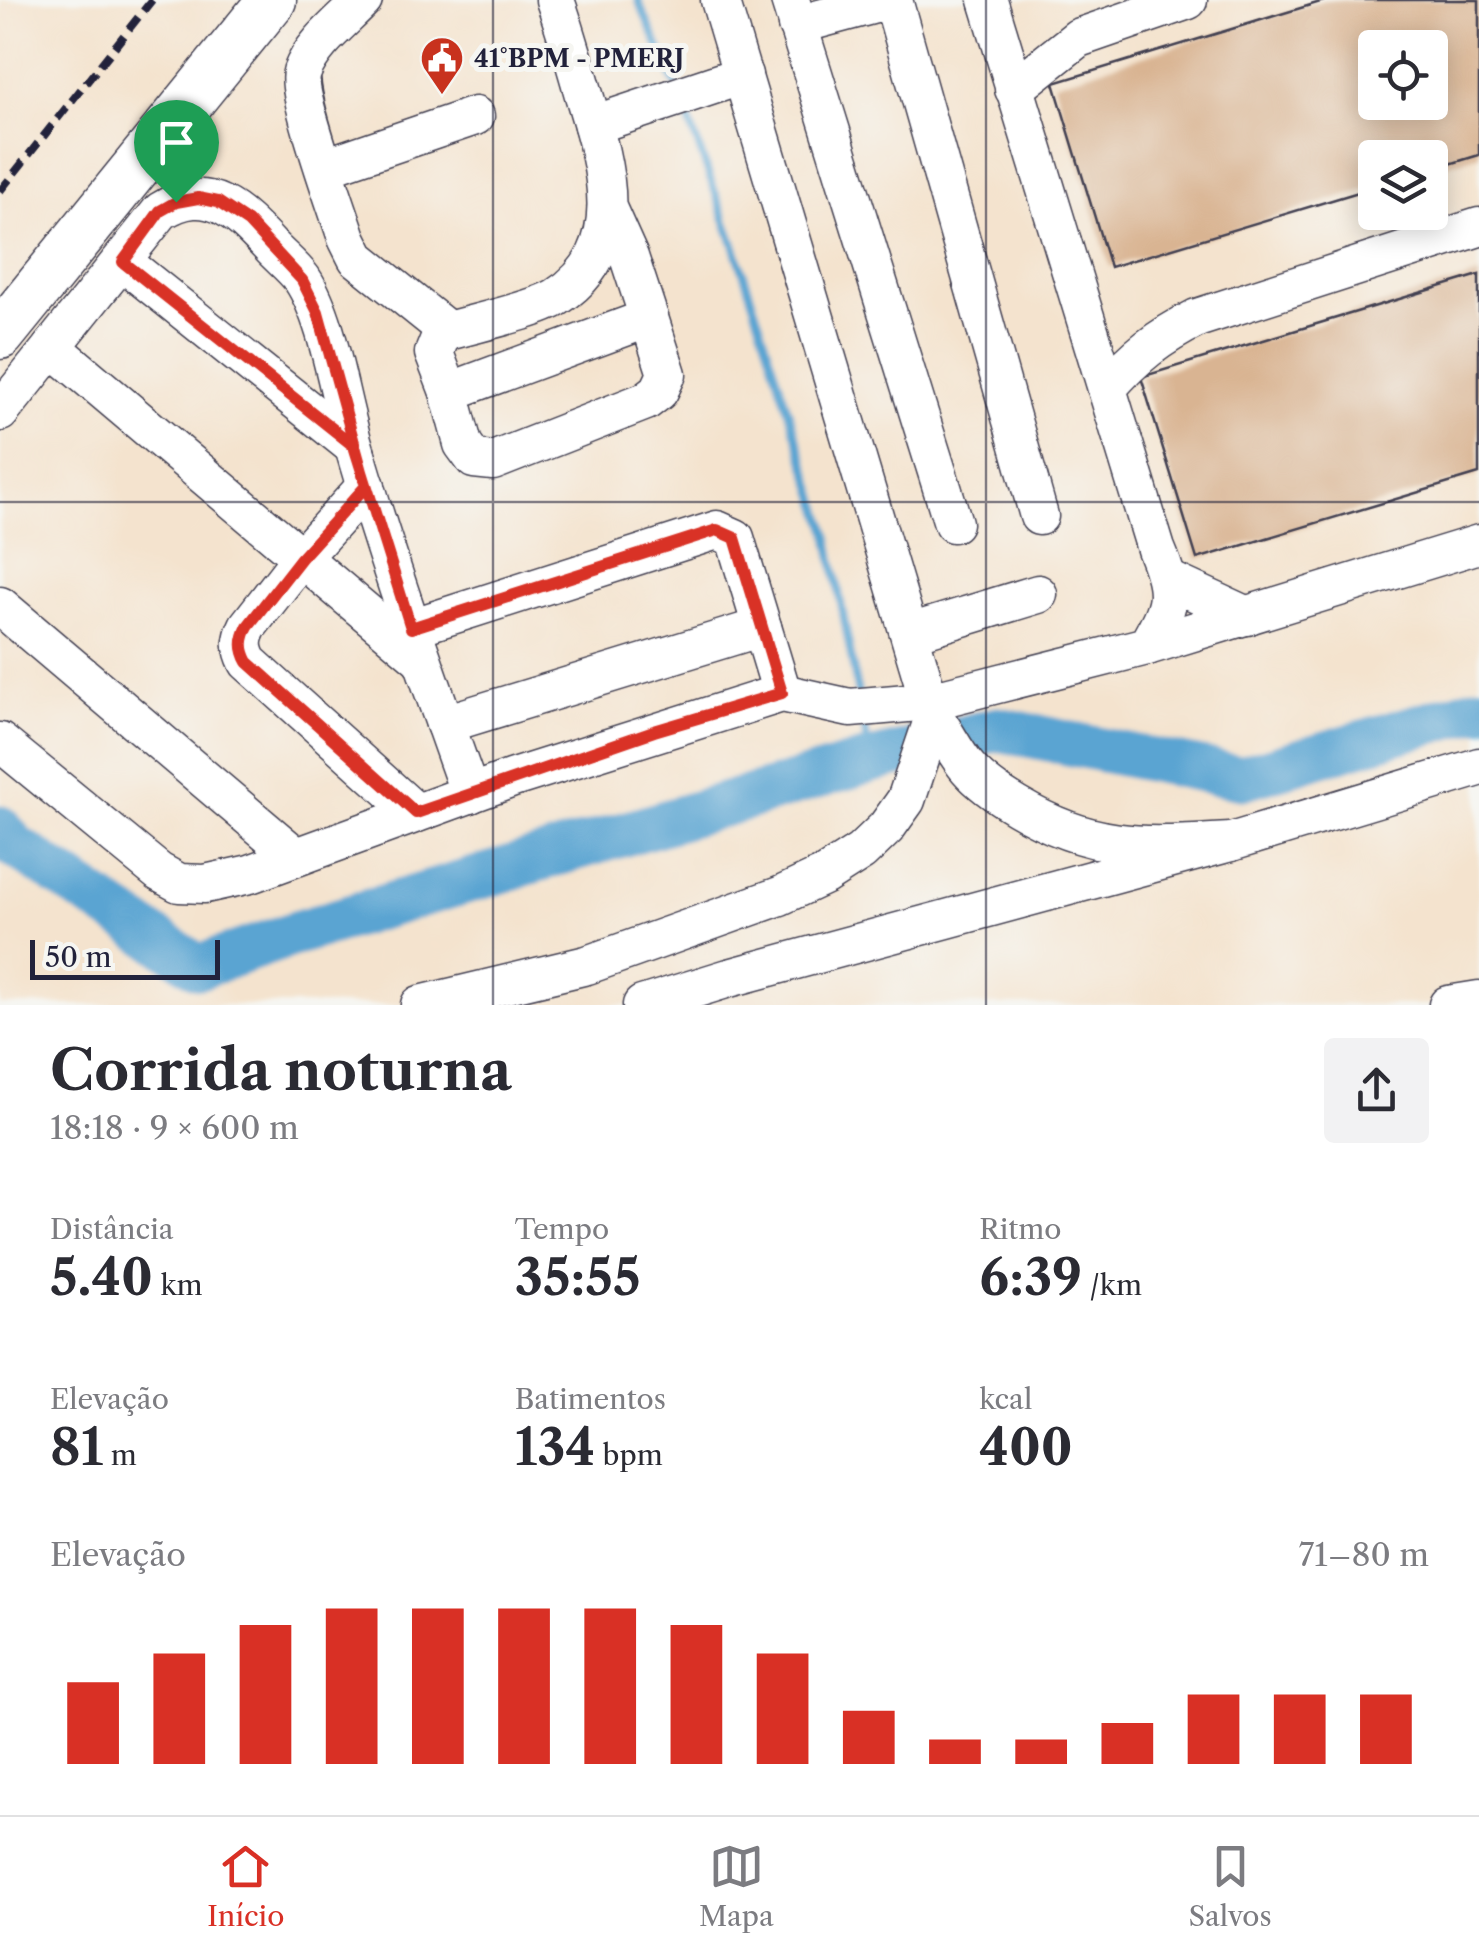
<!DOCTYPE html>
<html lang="pt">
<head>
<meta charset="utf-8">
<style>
  body { margin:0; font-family:"Libre Caslon Text",serif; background:#f2f2f3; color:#2b2b33; height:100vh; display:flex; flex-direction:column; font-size:38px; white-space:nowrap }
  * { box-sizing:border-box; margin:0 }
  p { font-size:32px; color:#7c7c81 }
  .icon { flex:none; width:55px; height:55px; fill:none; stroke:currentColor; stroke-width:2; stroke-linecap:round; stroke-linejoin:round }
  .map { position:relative; height:1005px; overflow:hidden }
  .sheet { display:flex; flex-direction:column; background:#fff; flex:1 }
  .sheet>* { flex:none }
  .controls { position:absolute; left:1358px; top:30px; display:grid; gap:20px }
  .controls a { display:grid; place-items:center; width:90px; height:90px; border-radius:10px; background:#fff; box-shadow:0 5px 25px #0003; font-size:50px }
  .scale { position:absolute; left:30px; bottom:25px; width:190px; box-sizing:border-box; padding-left:10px; border:5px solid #22223b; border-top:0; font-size:28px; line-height:35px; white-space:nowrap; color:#22223b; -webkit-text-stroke:8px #f6f6f2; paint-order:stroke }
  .pin { position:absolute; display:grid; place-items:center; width:85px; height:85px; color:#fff; margin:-102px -42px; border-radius:50% 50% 50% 0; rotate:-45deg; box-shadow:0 0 10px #0007 }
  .pin .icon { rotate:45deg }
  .round { display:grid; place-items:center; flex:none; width:105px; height:105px; border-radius:10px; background:#f2f2f3 }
  .overview { display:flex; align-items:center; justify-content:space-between; height:170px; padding:0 50px }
  h1 { font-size:55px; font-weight:700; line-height:75px }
  .metrics { display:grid; grid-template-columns:repeat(3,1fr); gap:15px; height:170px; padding:10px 50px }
  .metrics div { display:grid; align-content:center }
  .metrics b { font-size:50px; font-weight:700 }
  .metrics small { font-size:28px; font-weight:400 }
  .metrics p { font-size:28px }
  .chart { height:280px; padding:20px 50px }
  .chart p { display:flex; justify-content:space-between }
  .chart svg { width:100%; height:180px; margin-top:10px; stroke:#d93025; stroke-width:6 }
  .menu { display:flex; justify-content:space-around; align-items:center; height:140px; border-top:2px solid #e1e1e2; background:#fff; font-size:28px; color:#7c7c81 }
  .menu a { display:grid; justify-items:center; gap:5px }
  .menu .active { color:#d93025 }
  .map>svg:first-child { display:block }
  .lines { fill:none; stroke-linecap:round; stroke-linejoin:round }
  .stream { stroke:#5aa4d2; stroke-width:8 }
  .river { stroke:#5aa4d2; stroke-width:45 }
  .building { fill:#d9b492; fill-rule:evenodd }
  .minor-casing { stroke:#423f51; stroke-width:41 }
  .major-casing { stroke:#423f51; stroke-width:51 }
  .minor { stroke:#fff; stroke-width:38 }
  .major { stroke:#fff; stroke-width:48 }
  .rail { stroke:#22223b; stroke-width:8; stroke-dasharray:15 8; stroke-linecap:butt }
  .route-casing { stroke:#fff; stroke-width:20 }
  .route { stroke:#d93025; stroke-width:12 }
  .grid { fill:none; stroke:#22223b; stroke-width:2.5; stroke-opacity:0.55 }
  .labels { text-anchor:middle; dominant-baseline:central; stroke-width:10; stroke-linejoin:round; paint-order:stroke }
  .poi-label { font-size:25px; font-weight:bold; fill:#22223b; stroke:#f6f6f2; text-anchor:start }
</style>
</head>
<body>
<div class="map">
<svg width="1479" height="1005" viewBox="0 0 1479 1005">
  <rect width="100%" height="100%" fill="#f6f6f2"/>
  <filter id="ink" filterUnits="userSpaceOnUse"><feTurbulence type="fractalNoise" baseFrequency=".01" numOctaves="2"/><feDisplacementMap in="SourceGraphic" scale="20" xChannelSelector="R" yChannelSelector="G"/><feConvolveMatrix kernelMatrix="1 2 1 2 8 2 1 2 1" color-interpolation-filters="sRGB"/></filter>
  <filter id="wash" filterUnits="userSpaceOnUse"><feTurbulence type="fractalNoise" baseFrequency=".0048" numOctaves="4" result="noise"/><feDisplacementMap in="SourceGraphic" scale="40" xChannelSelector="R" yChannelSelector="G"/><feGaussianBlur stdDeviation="2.25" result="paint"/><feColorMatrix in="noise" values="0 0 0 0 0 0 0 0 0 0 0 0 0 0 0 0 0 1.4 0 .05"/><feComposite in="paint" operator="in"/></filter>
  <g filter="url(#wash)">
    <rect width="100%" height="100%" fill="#f4e3ce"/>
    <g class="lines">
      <g class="stream">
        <path d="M638,0L675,84"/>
        <path d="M687,115L734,244L828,533L858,694"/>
        <path d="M862,718L871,761"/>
      </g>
      <path class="river" d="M0,828L15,846L199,967L299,932L564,852L871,761L998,729L1241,778L1479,708"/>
    </g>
    <g id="blocks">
      <g class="building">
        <path d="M1327,0H1479V155L1430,170V158H1375V187L1110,267L1054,83ZM1375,48H1430V102H1375Z"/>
        <path d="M1479,275V474L1197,559L1141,377Z"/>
      </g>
    </g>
  </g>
  <g filter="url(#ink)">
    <use href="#blocks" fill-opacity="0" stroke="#423f51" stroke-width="2.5"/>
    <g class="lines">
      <g class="minor-casing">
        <g id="minor">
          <path d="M363,0C343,21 312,44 302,72C295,92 338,210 347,238L357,258L448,331"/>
          <path d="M555,0C566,31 575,63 584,95C605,164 632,249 557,297C537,310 475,323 448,331L440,338L434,353L449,392L649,318L629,257L607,208"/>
          <path d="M720,0L934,717C946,733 955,753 968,768C981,783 1000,796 1017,806C1094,852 1145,847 1231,842"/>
          <path d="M790,0L953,523"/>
          <path d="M893,0L1039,516"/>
          <path d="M797,25L890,0"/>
          <path d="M1014,89L1078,38L1188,0"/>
          <path d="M593,125L743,75"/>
          <path d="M325,167L475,116"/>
          <path d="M123,262L353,446"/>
          <path d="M52,347L420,658"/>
          <path d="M1107,388C1136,355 1158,338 1197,318L1479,227"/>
          <path d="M449,392L463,444L474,459L493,461L646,401L659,391L667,374L649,318"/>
          <path d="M0,412L161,211C208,181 238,212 270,246C280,257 293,267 302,279C329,319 339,399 354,447C388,564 429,679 470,794"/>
          <path d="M366,486L301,558L248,626C241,640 241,648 248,662L416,813"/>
          <path d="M1169,580L1247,616"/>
          <path d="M0,606L294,855"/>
          <path d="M411,628L717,530L735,538L782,693"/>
          <path d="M910,633L1038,594"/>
          <path d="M1147,646L1479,544"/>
          <path d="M445,724L762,627"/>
          <path d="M0,742L159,872L179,883L205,884L250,874L513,778L782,693L850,708L930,701L1147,646C1171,604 1175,594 1156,549L988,0"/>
          <path d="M420,1005L587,965L780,896L825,875L861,852L886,828L906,800L934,717"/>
          <path d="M642,1005L729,978L1231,842L1479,767"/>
          <path d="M1448,1005L1479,1000"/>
        </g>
      </g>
      <g class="major-casing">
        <path id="major" d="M0,335L272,0"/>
      </g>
      <use href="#minor" class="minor"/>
      <use href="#major" class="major"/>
      <path class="rail" d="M0,191L152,0"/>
    </g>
  </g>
  <g class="lines" filter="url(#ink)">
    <g class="route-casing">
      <path id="route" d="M176,202L198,198L218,202L248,222L302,280L318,312L366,486L301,558L248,626C241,640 241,649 248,662L416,813L654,731L782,693L735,538L717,530L411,628L354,446L123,262L160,211L176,202"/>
    </g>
    <use href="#route" class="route"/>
  </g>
  <path class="grid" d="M493,0V1005M986,0V1005M0,502H1479"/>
  <defs>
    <g id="civic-pin" transform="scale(2.25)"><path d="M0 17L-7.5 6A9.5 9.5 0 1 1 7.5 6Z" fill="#c8321e" stroke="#f6f6f2"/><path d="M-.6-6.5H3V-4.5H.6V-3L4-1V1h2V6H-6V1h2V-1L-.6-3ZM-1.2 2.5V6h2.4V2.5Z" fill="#fff"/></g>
  </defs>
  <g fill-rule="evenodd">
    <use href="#civic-pin" x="442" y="58"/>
  </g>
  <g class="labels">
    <g class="poi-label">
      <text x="474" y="58">41°BPM - PMERJ</text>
    </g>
  </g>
</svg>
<div class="controls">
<a><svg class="icon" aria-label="locate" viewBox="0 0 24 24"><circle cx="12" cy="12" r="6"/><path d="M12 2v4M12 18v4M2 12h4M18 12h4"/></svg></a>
<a><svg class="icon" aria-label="layers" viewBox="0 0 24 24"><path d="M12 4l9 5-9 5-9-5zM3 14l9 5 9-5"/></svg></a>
</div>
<div class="scale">50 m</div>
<div class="pin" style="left:176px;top:202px;background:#1e9e55"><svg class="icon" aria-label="arrive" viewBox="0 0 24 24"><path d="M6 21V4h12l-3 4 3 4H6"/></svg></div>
</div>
<section class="sheet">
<div class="overview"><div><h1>Corrida noturna</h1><p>18:18 · 9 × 600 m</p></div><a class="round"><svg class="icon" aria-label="share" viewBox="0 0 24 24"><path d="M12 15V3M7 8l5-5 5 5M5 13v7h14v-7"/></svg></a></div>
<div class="metrics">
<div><p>Distância</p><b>5.40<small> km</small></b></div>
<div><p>Tempo</p><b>35:55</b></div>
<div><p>Ritmo</p><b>6:39<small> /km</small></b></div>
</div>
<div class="metrics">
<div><p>Elevação</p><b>81<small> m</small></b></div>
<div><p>Batimentos</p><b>134<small> bpm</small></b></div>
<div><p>kcal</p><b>400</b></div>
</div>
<div class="chart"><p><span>Elevação</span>71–80 m</p>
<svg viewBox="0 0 160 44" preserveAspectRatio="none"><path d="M5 44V24M15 44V17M25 44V10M35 44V6M45 44V6M55 44V6M65 44V6M75 44V10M85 44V17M95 44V31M105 44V38M115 44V38M125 44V34M135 44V27M145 44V27M155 44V27"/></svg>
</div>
</section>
<nav class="menu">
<a class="active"><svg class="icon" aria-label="home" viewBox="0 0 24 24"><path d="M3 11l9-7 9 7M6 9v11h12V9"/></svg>Início</a>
<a><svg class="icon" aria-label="map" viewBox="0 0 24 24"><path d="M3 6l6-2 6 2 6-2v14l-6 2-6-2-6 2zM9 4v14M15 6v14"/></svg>Mapa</a>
<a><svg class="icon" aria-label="saved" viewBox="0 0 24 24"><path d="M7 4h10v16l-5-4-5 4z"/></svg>Salvos</a>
</nav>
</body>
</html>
